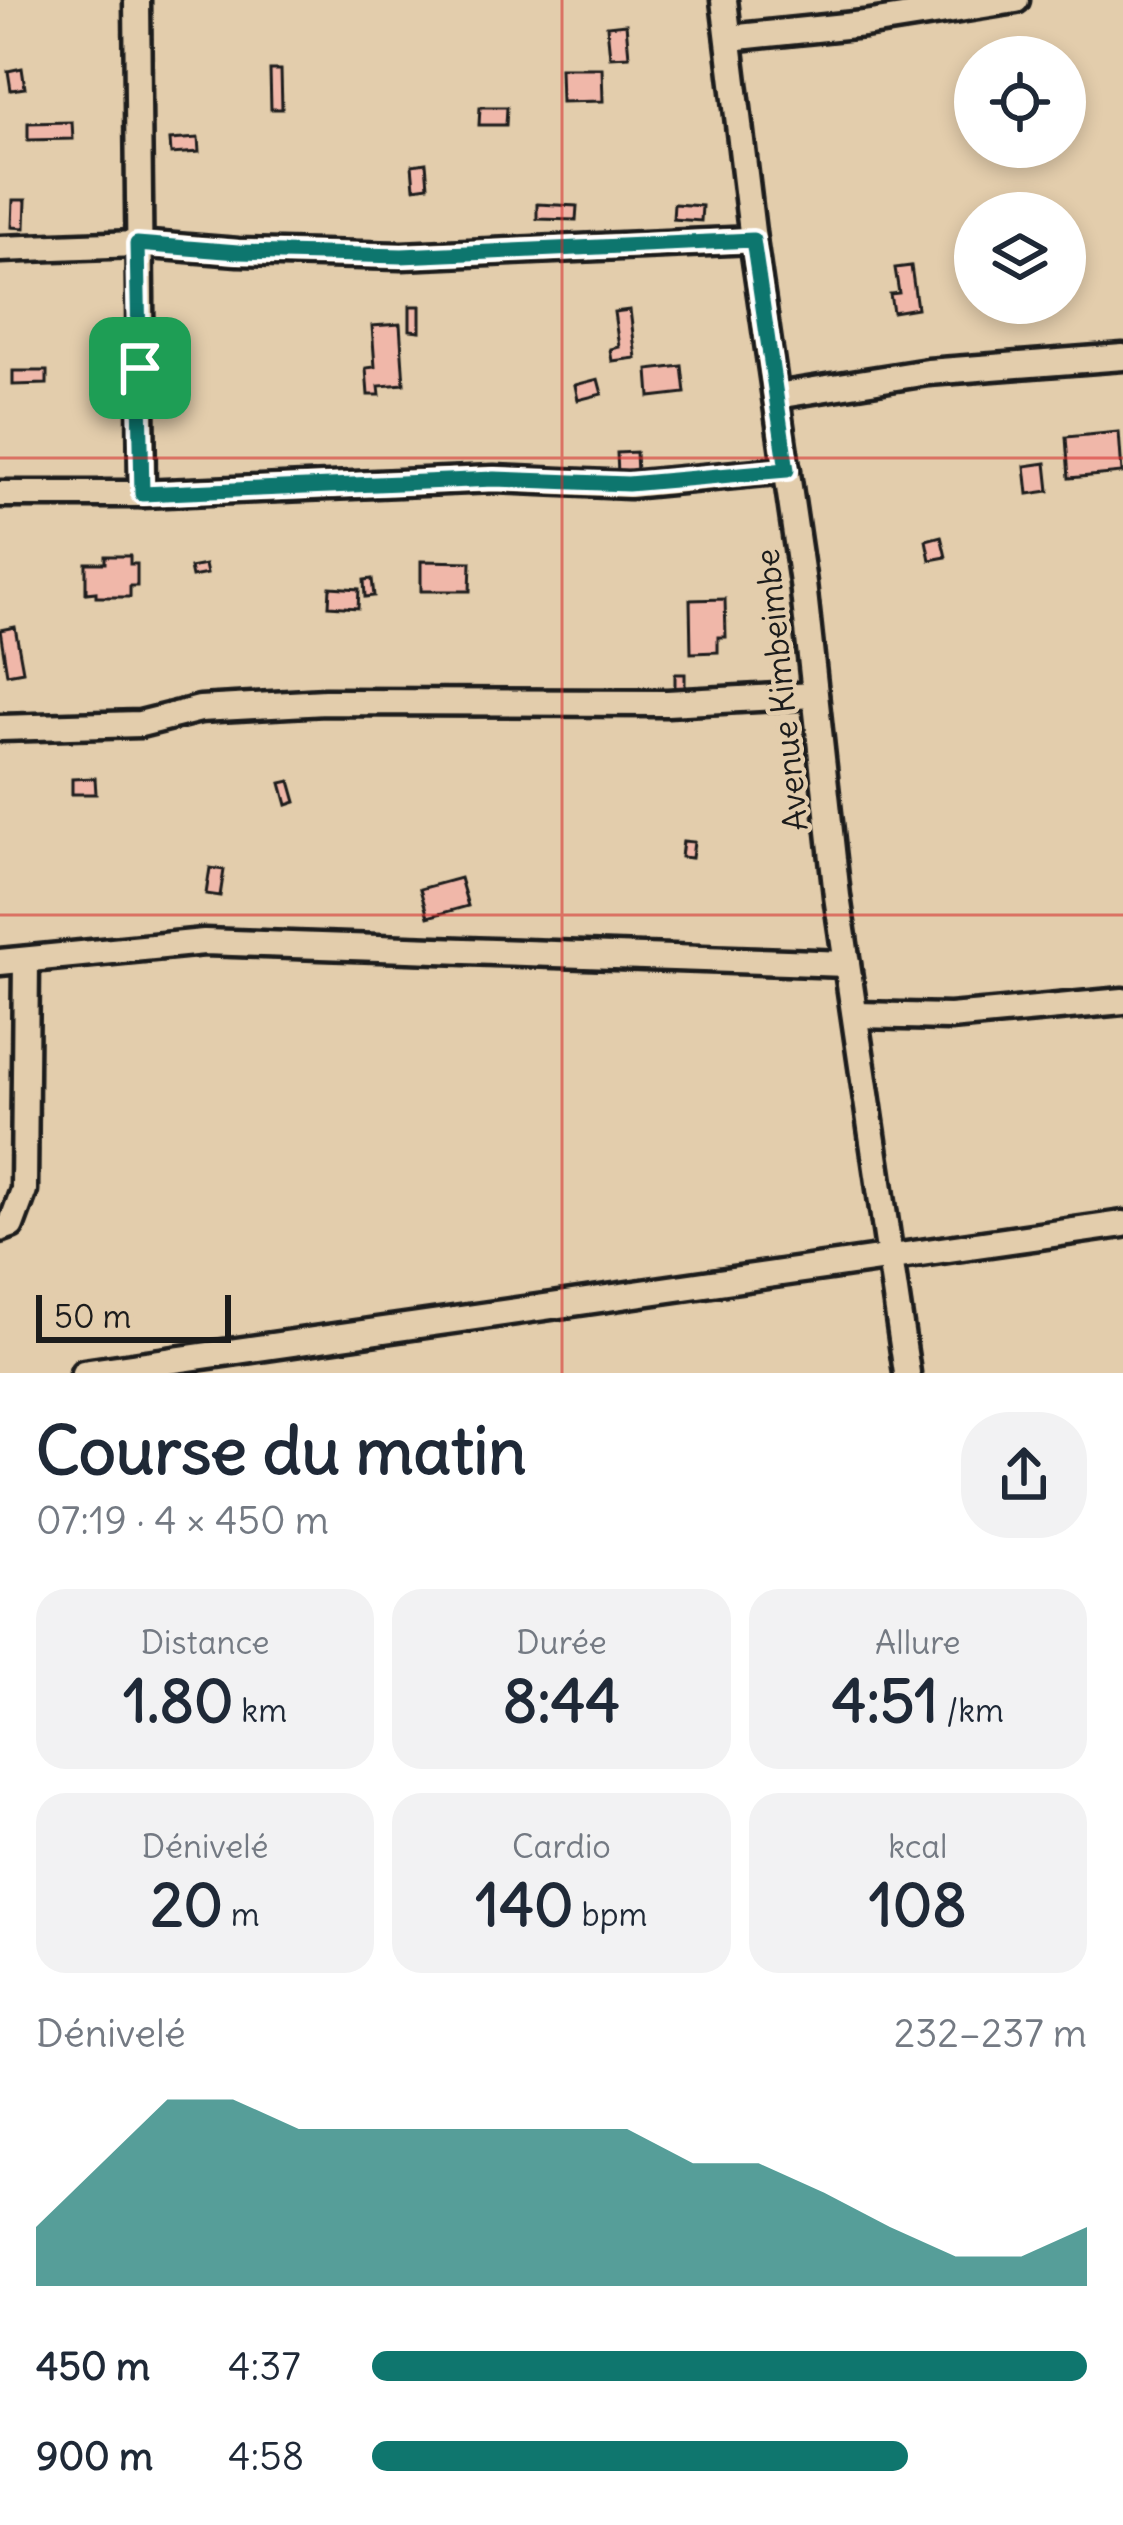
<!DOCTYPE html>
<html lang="fr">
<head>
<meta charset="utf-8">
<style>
  body { margin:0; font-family:Delius,sans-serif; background:#f2f2f3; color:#1f2937; height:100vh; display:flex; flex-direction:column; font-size:45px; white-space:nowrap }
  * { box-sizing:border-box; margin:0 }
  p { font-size:39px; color:#747a83 }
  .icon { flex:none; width:66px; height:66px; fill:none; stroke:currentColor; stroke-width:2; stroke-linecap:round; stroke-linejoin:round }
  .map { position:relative; height:1373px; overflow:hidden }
  .panel { display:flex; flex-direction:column; background:#fff; flex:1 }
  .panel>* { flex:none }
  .buttons { position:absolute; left:954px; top:36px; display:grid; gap:24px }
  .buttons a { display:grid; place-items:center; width:132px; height:132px; border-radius:50%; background:#fff; box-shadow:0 6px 18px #0003; font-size:60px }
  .scale { position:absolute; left:36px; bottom:30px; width:195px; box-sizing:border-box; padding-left:12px; border:6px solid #1c1c1c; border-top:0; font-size:33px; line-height:42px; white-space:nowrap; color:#1c1c1c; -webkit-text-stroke:9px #e3cdac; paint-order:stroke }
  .pin { position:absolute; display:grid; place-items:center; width:102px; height:102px; color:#fff; margin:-51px; border-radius:24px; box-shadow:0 6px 18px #0006 }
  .round { display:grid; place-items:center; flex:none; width:126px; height:126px; border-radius:48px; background:#f2f2f3 }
  .head { display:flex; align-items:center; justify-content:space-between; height:204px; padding:0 36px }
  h1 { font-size:66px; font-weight:700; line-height:90px }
  .stats { display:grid; grid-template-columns:repeat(3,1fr); gap:18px; height:204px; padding:12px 36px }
  .stats div { display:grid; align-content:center; border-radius:30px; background:#f2f2f3; text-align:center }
  .stats b { font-size:60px; font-weight:700 }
  .stats small { font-size:33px; font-weight:400 }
  .stats p { font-size:33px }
  .chart { height:336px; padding:24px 36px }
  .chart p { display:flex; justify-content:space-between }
  .chart svg { width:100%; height:216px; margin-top:12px; fill:#0f766e; opacity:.7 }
  ul { padding:0 36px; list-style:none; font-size:39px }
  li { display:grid; grid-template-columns:192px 144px 1fr; align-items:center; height:90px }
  li i { height:30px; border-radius:15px; background:#0f766e }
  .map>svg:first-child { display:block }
  .building { fill:#f0b7a9; stroke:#1c1c1c; stroke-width:3 }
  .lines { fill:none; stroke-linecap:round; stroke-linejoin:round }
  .street-casing { stroke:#1c1c1c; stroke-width:33 }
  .street { stroke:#e3cdac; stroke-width:24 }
  .route-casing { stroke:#fff; stroke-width:24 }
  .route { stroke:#0f766e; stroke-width:15 }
  .grid { fill:none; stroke:#d62828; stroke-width:3; stroke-opacity:0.55 }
  .labels { text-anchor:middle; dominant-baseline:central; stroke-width:9; stroke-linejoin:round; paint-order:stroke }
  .street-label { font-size:33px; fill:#1c1c1c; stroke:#e3cdac }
</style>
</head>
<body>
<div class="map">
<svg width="1123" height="1373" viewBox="0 0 1123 1373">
  <rect width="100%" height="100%" fill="#e3cdac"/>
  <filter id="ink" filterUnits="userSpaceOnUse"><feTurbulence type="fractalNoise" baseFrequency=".00833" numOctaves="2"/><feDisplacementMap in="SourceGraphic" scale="24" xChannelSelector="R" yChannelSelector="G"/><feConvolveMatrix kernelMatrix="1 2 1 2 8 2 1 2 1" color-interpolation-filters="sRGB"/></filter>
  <g filter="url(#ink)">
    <g class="building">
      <path d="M626,24L629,56L610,57L607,26Z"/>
      <path d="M22,68L25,88L11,90L8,71Z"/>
      <path d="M560,68H602L603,101L561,102Z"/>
      <path d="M270,70H281L282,109H271Z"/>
      <path d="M480,107H507L506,125H479Z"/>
      <path d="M72,122L73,139L28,140V123Z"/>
      <path d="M198,138L199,152L171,154L170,140Z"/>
      <path d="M426,163L428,186L414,188L412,165Z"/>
      <path d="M13,200H26L25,228L12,227Z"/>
      <path d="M537,204L577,206L576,220L537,219Z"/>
      <path d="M674,204L702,206L701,221L673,219Z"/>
      <path d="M911,266L917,308L893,312L890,294L899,293L895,268Z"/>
      <path d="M410,306H420V331L410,330Z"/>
      <path d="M630,310L636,358L612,361L610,349L619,347L614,312Z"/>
      <path d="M400,324L404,384L379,386L380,395H368L366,368L375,367L372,326Z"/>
      <path d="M682,366L685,393L650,397L648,370Z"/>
      <path d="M13,371H47V384L13,385Z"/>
      <path d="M598,379L602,394L578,400L575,385Z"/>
      <path d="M1119,432L1122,473L1069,478L1066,437Z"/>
      <path d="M636,452L637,474L618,475L617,453Z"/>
      <path d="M1046,463L1049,491L1028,494L1025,466Z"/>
      <path d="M941,536L946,557L930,560L926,540Z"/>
      <path d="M105,556H130V564H137V586H130V597H96V592L86,593V563H105Z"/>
      <path d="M421,561L471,562L470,591H421Z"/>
      <path d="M205,565L207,574L192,577L190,568Z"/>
      <path d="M372,579L374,596L365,597L364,580Z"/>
      <path d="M330,587L359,589L358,608L329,606Z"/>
      <path d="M725,599L726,637H718V652L691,653L690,600Z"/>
      <path d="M15,627L23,671L7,674L0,630Z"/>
      <rect x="675" y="674" width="10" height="16"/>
      <path d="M95,778L96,794H72V779Z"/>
      <path d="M290,781L296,802L287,805L281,783Z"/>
      <path d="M683,841L694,842L692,858L681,857Z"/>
      <path d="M210,868L224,870L220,896L206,894Z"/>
      <path d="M460,878L468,906L428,917L420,889Z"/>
    </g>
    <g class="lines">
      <g class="street-casing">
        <g id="street">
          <path d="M137,0L142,494"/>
          <path d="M724,0L753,240L803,583L837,896L907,1373"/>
          <path d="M729,38L864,24L1016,0"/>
          <path d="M0,249L137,244L238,252L402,256L753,240"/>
          <path d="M776,396L928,372L1123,357"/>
          <path d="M0,494H142L494,479L629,485L787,470"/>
          <path d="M0,728L140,724L200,709L325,702L667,703L815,695"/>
          <path d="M0,962L204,942L847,964"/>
          <path d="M856,1015L950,1017L1123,1001"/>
          <path d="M0,1229L11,1225L24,1190L26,960"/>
          <path d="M84,1373L1123,1224"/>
        </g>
      </g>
      <use href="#street" class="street"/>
    </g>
  </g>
  <g class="lines" filter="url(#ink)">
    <g class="route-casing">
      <path id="route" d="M753,240L787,470L628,484L494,479L142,494L137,244L238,252L402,256Z"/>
    </g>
    <use href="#route" class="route"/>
  </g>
  <path class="grid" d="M562,0V1373M0,458H1123M0,915H1123"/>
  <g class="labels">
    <g class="street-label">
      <text transform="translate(781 690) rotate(-96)">Avenue Kimbeimbe</text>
    </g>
  </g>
</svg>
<div class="buttons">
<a><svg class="icon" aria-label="locate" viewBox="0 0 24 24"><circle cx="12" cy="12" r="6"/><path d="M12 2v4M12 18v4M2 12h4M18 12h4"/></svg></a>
<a><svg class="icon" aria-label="layers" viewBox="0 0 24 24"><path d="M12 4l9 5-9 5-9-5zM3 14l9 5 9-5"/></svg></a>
</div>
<div class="scale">50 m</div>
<div class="pin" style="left:140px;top:368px;background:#1e9e55"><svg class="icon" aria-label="arrive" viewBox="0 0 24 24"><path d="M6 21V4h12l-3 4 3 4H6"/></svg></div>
</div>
<section class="panel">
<div class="head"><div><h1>Course du matin</h1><p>07:19 · 4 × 450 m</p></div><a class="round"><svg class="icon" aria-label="share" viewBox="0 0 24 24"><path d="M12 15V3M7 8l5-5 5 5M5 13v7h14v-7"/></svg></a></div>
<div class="stats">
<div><p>Distance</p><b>1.80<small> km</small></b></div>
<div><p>Durée</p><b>8:44</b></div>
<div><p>Allure</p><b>4:51<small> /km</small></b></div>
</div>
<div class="stats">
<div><p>Dénivelé</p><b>20<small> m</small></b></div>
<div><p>Cardio</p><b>140<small> bpm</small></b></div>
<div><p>kcal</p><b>108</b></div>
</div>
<div class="chart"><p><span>Dénivelé</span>232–237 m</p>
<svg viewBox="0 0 160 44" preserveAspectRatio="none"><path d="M0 44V32L10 19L20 6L30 6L40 12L50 12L60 12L70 12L80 12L90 12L100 19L110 19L120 25L130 32L140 38L150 38L160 32V44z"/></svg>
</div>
<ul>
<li><b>450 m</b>4:37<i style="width:100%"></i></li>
<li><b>900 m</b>4:58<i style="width:75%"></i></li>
</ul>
</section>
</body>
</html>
